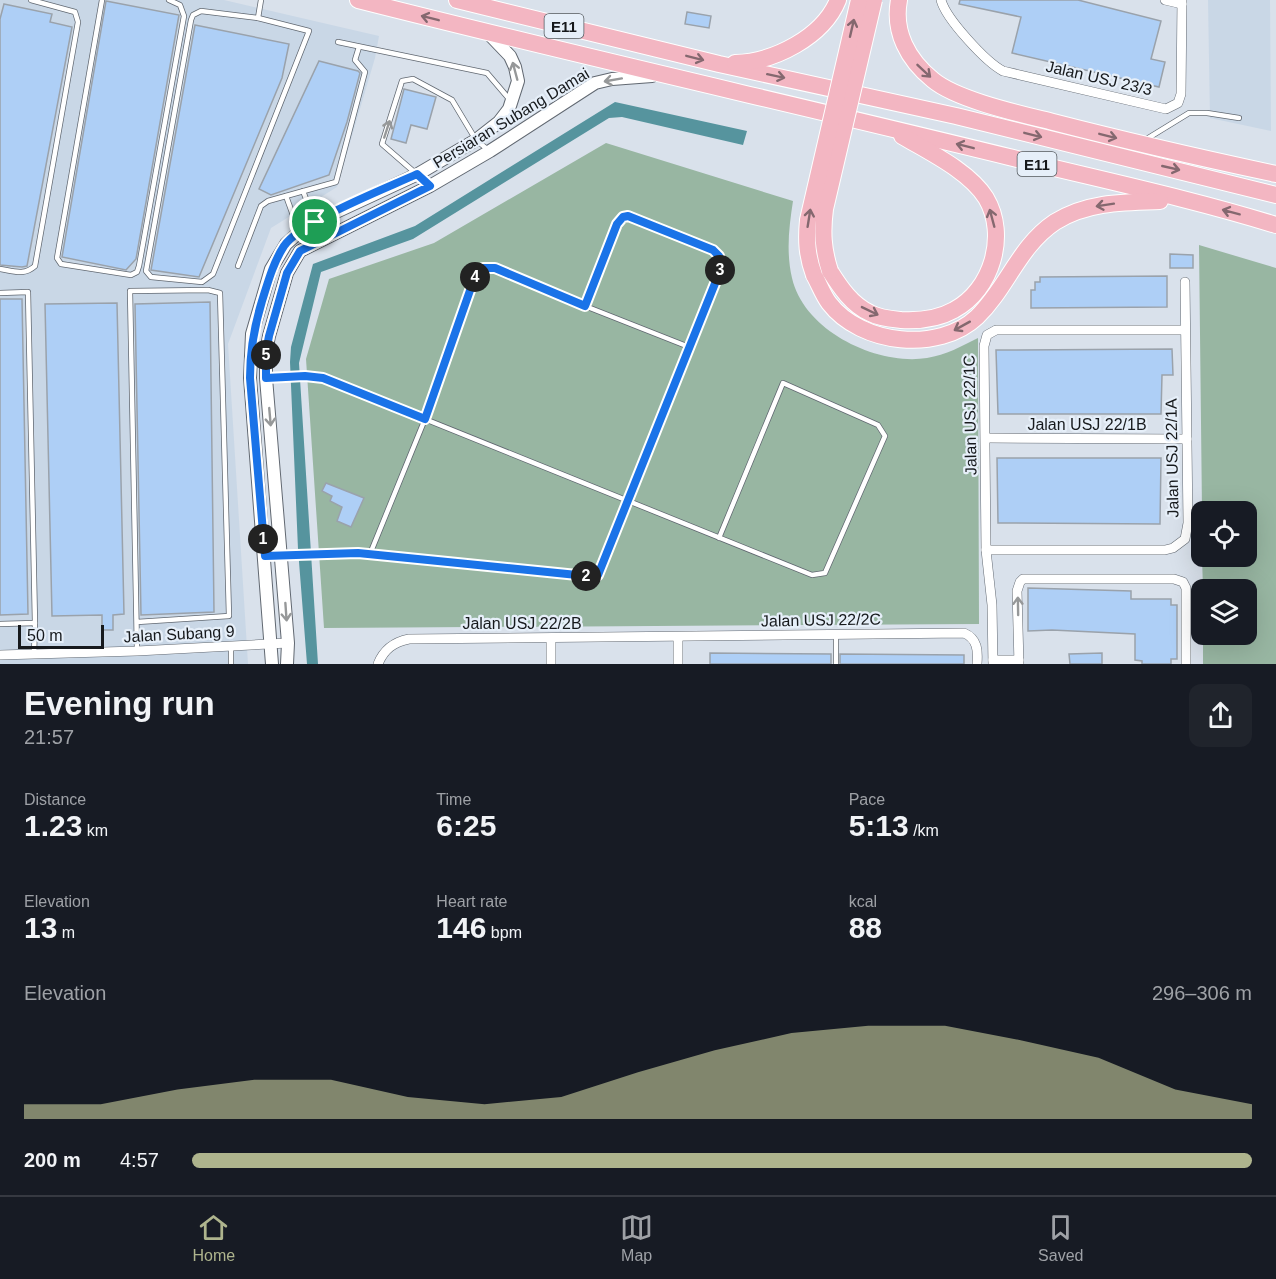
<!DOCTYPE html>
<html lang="en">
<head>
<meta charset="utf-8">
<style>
  body { margin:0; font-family:Arial,sans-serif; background:#20242c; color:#f1f3f6; height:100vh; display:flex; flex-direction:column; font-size:22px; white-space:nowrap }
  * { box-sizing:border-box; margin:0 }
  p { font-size:20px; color:#9ea1a6 }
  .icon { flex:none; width:33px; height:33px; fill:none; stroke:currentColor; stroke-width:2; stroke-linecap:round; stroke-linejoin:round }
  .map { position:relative; height:664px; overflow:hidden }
  .drawer { display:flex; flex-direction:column; background:#171b24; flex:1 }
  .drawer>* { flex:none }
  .controls { position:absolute; left:1191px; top:501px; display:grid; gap:12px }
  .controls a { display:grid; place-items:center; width:66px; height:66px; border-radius:12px; background:#171b24; box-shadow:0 6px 24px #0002; font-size:30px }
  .scale { position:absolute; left:18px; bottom:15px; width:86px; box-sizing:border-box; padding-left:6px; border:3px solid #16191c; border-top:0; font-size:16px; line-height:21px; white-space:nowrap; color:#16191c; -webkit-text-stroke:4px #e6eff9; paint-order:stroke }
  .pin { position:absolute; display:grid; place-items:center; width:51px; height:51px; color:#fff; margin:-26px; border:3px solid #fff; border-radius:50%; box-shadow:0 2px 6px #0007 }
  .km { position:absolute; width:30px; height:30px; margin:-15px; border-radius:50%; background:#222; color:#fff; font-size:16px; line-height:30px; text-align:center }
  .round { display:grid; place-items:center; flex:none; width:63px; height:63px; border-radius:12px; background:#20242c }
  .overview { display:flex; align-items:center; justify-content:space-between; height:102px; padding:0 24px }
  h1 { font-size:33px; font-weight:600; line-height:45px }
  .figures { display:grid; grid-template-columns:repeat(3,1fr); gap:9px; height:102px; padding:6px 24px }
  .figures div { display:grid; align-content:center }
  .figures b { font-size:30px; font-weight:600 }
  .figures small { font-size:16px; font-weight:400 }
  .figures p { font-size:16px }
  .chart { height:168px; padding:12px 24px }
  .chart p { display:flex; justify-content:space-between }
  .chart svg { width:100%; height:108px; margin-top:6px; fill:#aeb48d; opacity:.7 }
  ul { padding:0 24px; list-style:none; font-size:20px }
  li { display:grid; grid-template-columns:96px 72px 1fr; align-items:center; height:45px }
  li i { height:15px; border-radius:8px; background:#aeb48d }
  .menu { display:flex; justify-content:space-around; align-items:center; height:84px; border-top:2px solid #363941; background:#171b24; font-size:16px; color:#9ea1a6 }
  .menu a { display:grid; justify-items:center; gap:3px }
  .menu .current { color:#aeb48d }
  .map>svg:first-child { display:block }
  .built { fill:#c9d7e6 }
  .green { fill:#98b6a2 }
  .water { fill:#56949e }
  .building { fill:#aecff6; stroke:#9aa2ab; stroke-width:1.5 }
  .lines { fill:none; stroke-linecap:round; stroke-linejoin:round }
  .service-casing { stroke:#616871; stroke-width:6 }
  .minor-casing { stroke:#616871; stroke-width:10 }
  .tertiary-casing { stroke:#616871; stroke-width:14 }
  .motorway-casing { stroke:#fff; stroke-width:18 }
  .service { stroke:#fff; stroke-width:4.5 }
  .minor { stroke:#fff; stroke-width:9 }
  .tertiary { stroke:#fff; stroke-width:12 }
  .motorway { stroke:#f3b6c2; stroke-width:16 }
  .motorway-bridge-casing { stroke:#fff; stroke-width:18; stroke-linecap:butt }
  .motorway-bridge { stroke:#f3b6c2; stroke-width:16 }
  .oneway { stroke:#84686f }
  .oneway2 { stroke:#969899 }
  .route-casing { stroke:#fff; stroke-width:12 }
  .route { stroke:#1a73e8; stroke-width:8 }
  .labels { text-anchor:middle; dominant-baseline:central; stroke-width:4.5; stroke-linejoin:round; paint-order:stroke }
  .shield { fill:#e6eff9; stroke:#54595e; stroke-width:1.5 }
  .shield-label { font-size:15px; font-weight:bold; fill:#16191c }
  .street-label { font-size:16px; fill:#16191c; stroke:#e6eff9 }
</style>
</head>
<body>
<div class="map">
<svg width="1276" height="664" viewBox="0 0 1276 664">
  <rect width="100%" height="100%" fill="#d9e1eb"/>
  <g class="built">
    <path d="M0,0H224L379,36L375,58L337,187L271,228L228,344L248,664H0Z"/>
    <path d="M1208,0H1270L1271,131L1210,118Z"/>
  </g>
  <g class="green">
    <path d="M606,143L793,201C789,227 786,252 792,278C804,331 877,366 927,358C946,355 962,346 978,338L979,624L324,628L306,359L329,279L434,243Z"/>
    <path d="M1199,245L1276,268V664H1203V635L1246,634V590L1203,589L1202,557L1246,556V512L1202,511Z"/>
  </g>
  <path class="water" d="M615,102L747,131L743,145L622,117L609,118L413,239L321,272L299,363L318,664H307L298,549L290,362L291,347L313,264L415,226Z"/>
  <g class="building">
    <path d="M960,0H1078L1161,21L1151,59L1165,62L1159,87L1012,53L1021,17L959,4Z"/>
    <path d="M106,1L179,15L136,259L126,270L62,257Z"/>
    <path d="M4,4L52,14L50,22L72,27L27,266L22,267L0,265V19Z"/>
    <path d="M687,12L711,16L709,28L685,24Z"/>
    <path d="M195,25L289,44L282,78L199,277L151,270Z"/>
    <path d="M319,61L358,71L360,73L347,122L329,175L271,195L259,189Z"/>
    <path d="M404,89L436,97L427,129L411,125L406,143L391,139Z"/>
    <path d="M1170,254L1193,255V268H1170Z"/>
    <path d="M1167,276V307L1031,308V290H1035V282H1040V277Z"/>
    <path d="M0,299H22L28,614L0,615Z"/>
    <path d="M210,302L214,612L141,615L135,304Z"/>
    <path d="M117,303L124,614L113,615V630H102V615L52,616L45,304Z"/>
    <path d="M1172,349L1173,375H1162L1161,414H998L996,350Z"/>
    <path d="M997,458H1161L1160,524L998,523Z"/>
    <path d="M326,483L364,498L351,527L337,521L342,507L330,501L332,496L322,491Z"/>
    <path d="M1028,588L1131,591V599H1171V605H1177V659H1171V664H1142V661L1135,660V634L1052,630L1028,631Z"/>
    <path d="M710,653L831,654V664H710Z"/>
    <path d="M1102,653V664H1070L1069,654Z"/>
    <path d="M840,654L964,655V664H840Z"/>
  </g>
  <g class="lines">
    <g class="service-casing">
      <g id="service">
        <path d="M102,0L57,258L61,264L131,275L137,272L139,266L184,16L180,5L169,0"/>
        <path d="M201,11L258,18L309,31L213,274L202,282L151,277L146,271L191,20L193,15Z"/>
        <path d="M258,18L261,0"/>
        <path d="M338,42L487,73L510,100"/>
        <path d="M1145,140L1189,113H1207L1239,118"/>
        <path d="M428,184L382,144L402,81L413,79L452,100L476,140L487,149"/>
        <path d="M303,191L315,222"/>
        <path d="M286,196L298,229"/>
        <path d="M238,266L261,206L268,201L336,182L365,72L355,60L359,47"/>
        <path d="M0,269C13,271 24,276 35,266L78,22L75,12L31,0"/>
        <path d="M0,293L28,292L35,623L34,654"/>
        <path d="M585,306L689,347"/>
        <path d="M268,377L305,376L323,378L812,575L825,573L885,436L878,425L783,383L719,538"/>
        <path d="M265,556L358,553L587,576L598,575L722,266L719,256L713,250L628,216L623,217L617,224L585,306L495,268H482L477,272L474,279L425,419L370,554"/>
        <path d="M137,622L229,616L220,293L208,290L130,291L137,650"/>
        <path d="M0,624L35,623"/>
        <path d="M836,634V664"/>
        <path d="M231,664V646"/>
      </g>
    </g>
    <g class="minor-casing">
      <g id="minor">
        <path d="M941,0C946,19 986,62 1003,71L1166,109L1178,103L1181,94L1182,0"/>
        <path d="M1165,0L1182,4"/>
        <path d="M986,438L1187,439"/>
        <path d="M986,550H1165L1173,548L1185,539L1188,523L1185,282"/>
        <path d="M678,637V664"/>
        <path d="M551,638V664"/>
        <path d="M0,655L137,651L288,643"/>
        <path d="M993,660H1019"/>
        <path d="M378,664C384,649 394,642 409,639L964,633C978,639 978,651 977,664"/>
        <path d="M993,664L992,605L986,550L984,346L987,335L996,330H1185"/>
        <path d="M1019,664L1017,591L1020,582L1023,579H1174L1183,582L1186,588V664"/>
      </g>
    </g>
    <g class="tertiary-casing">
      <g id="tertiary">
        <path d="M272,664L250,378L252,334L271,269L286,244L306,226L418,174L476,140L499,122L509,109L518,81L515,67L510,56L488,33"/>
        <path d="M287,664L288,643L266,378V352L269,336L287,273L300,251L430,186L490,151L595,83L612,79L652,76"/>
      </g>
    </g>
    <g class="motorway-casing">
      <g id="motorway">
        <path d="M358,0C575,55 792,104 1009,157C1098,179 1189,198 1276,225"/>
        <path d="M457,0L719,64L956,116L1276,195"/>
        <path d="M899,0C893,32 908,60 933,80C957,100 1021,114 1053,122C1127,141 1201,158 1276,174"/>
        <path d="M735,63C774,62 823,37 838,0"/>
        <path d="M830,271C840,287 852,305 870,313C879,318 891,319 901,320C920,321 938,319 954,310C992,290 1008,235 986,198C969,171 929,152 902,136"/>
        <path d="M814,275C819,284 823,295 829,303C861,345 939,353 977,317C1007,288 1019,246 1055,222C1086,202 1124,202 1160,201"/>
      </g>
    </g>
    <use href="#service" class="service"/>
    <use href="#minor" class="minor"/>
    <use href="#tertiary" class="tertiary"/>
    <use href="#motorway" class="motorway"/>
    <g class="motorway-bridge-casing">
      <g id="motorway-bridge">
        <path d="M830,271C823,249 822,232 825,209L874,0"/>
        <path d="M814,275C807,256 806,241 808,220L859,0"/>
      </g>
    </g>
    <use href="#motorway-bridge" class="motorway-bridge"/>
  </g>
  <defs><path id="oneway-shaft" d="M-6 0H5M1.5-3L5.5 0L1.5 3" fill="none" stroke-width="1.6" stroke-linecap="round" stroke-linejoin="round" transform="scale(1.5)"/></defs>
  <g class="oneway">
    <use href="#oneway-shaft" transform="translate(430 18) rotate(-166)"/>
    <use href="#oneway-shaft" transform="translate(852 28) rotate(-77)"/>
    <use href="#oneway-shaft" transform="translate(695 58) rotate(14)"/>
    <use href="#oneway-shaft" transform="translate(924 71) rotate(43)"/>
    <use href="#oneway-shaft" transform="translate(776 76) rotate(12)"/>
    <use href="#oneway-shaft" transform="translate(1033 135) rotate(14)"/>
    <use href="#oneway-shaft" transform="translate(1108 136) rotate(14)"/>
    <use href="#oneway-shaft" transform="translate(965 146) rotate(-166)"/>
    <use href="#oneway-shaft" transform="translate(1171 168) rotate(13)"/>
    <use href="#oneway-shaft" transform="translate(1105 205) rotate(171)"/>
    <use href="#oneway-shaft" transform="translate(1231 212) rotate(-165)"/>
    <use href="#oneway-shaft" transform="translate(809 218) rotate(-81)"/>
    <use href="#oneway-shaft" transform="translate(992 218) rotate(-105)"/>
    <use href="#oneway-shaft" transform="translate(870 311) rotate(26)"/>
    <use href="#oneway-shaft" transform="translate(962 326) rotate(151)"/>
  </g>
  <g class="oneway2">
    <use href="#oneway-shaft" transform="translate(515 71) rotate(-105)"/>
    <use href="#oneway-shaft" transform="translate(613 80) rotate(170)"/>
    <use href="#oneway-shaft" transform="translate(387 129) rotate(-72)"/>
    <use href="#oneway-shaft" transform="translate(270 417) rotate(85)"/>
    <use href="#oneway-shaft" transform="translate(1018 606) rotate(-91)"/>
    <use href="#oneway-shaft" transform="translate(286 612) rotate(86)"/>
  </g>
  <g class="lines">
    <g class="route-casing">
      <path id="route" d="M417,174L430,186L300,251L287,273L269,336L266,352V378L305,376L323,378L425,419L474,279L483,268H495L585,306L617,224L623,217L628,216L713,250L719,256L722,266L598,575L587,576L358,553L265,556L250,378C250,351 254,327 262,301C268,282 273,263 284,246C301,221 387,188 417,174Z"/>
    </g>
    <use href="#route" class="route"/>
  </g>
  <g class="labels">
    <g class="shield">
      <rect x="544.5" y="14" width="39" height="24" rx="4.5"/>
      <rect x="1017.5" y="152" width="39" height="24" rx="4.5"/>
    </g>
    <g class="shield-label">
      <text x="564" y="26">E11</text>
      <text x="1037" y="164">E11</text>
    </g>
    <g class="street-label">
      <text transform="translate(1099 78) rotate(13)">Jalan USJ 23/3</text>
      <text transform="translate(511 118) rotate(-31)">Persiaran Subang Damai</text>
      <text transform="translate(970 415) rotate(-91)">Jalan USJ 22/1C</text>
      <text x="1087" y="424">Jalan USJ 22/1B</text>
      <text transform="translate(1172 458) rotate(-91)">Jalan USJ 22/1A</text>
      <text transform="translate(821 620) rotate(-1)">Jalan USJ 22/2C</text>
      <text x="522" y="623">Jalan USJ 22/2B</text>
      <text transform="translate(179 634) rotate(-3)">Jalan Subang 9</text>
    </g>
  </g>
</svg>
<div class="controls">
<a><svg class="icon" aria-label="locate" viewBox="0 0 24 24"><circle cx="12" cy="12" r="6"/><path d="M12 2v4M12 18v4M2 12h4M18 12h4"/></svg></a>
<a><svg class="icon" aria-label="layers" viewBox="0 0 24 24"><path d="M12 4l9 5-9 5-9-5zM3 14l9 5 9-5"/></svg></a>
</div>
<div class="scale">50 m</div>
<div class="pin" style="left:315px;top:222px;background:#1e9e55"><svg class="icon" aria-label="arrive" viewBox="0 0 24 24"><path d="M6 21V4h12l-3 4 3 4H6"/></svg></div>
<b class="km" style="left:263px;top:539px">1</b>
<b class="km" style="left:586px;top:576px">2</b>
<b class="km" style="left:720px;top:270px">3</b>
<b class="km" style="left:475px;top:277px">4</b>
<b class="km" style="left:266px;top:355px">5</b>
</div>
<section class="drawer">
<div class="overview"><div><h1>Evening run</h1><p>21:57</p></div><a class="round"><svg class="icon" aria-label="share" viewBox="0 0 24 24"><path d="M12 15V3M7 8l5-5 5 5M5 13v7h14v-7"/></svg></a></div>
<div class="figures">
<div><p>Distance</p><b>1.23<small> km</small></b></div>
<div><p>Time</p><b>6:25</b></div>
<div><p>Pace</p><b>5:13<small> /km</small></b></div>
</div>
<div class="figures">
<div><p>Elevation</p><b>13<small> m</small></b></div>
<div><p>Heart rate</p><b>146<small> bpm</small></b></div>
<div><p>kcal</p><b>88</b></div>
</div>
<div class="chart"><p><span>Elevation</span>296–306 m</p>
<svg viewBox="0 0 160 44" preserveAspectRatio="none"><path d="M0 44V38L10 38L20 32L30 28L40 28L50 35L60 38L70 35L80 25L90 16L100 9L110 6L120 6L130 12L140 19L150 32L160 38V44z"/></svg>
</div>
<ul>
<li><b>200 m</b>4:57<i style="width:100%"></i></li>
</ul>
</section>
<nav class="menu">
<a class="current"><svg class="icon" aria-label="home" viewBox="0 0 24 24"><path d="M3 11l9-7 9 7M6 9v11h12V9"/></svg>Home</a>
<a><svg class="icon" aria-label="map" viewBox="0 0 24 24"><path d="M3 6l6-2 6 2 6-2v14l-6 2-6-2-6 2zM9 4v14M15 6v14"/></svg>Map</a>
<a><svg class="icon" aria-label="saved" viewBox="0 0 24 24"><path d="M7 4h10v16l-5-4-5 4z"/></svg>Saved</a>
</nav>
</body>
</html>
